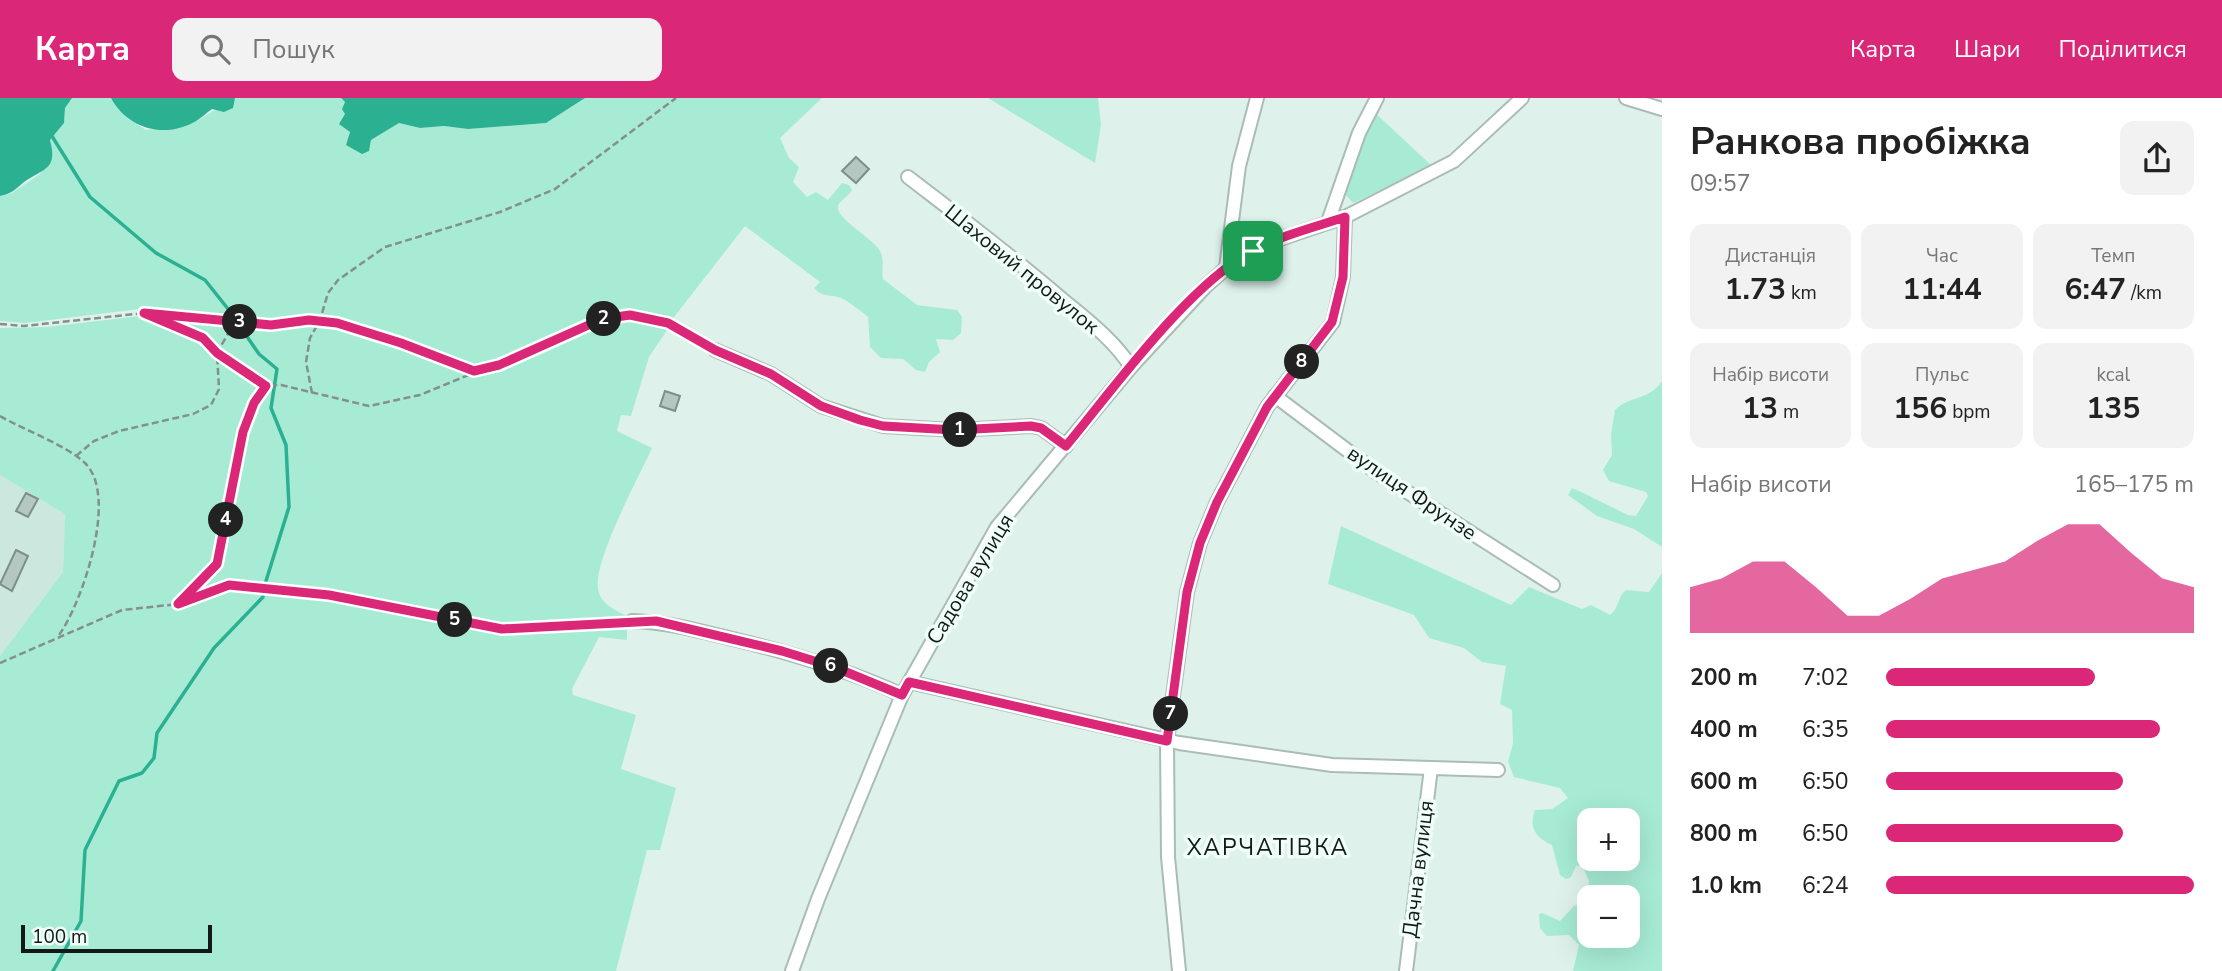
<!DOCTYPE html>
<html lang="uk">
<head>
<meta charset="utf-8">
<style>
  body { margin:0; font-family:"Nunito Sans",sans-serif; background:#f2f2f2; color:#222; height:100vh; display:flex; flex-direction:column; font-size:26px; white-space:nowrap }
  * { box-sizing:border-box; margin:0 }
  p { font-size:23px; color:#767676 }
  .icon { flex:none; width:38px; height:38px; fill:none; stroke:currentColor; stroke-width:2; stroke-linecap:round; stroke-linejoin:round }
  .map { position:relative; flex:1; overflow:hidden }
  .panel { display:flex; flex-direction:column; background:#fff; width:560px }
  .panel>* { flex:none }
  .controls { position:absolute; left:1577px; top:710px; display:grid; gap:14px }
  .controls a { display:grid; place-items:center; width:63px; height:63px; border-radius:14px; background:#fff; box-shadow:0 7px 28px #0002; font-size:35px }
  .scale { position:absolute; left:21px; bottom:18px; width:191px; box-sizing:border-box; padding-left:7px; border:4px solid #131917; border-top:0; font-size:19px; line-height:24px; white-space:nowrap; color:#131917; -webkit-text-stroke:5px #effef9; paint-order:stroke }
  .pin { position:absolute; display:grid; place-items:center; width:60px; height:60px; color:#fff; margin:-30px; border-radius:14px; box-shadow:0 4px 10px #0006 }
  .km { position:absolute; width:35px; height:35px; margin:-18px; border-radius:50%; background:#222; color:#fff; font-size:19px; line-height:35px; text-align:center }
  .round { display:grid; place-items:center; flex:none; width:74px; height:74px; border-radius:14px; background:#f2f2f2 }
  .overview { display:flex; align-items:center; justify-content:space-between; height:119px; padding:0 28px }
  h1 { font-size:38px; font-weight:700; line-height:52px }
  .metrics { display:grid; grid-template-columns:repeat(3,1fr); gap:10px; height:119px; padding:7px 28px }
  .metrics div { display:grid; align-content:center; border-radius:14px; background:#f2f2f2; text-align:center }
  .metrics b { font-size:30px; font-weight:700 }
  .metrics small { font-size:19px; font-weight:400 }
  .metrics p { font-size:19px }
  .chart { height:196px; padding:14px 28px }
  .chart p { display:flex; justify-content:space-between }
  .chart svg { width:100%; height:126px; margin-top:7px; fill:#db2777; opacity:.7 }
  ul { padding:0 28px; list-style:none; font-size:23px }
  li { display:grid; grid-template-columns:112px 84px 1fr; align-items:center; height:52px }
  li i { height:18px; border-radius:9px; background:#db2777 }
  header { display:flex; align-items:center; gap:42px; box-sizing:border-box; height:98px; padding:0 35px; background:#db2777; color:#fff }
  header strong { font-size:33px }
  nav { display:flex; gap:38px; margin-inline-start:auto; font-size:24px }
  .search { width:490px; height:63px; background:#f2f2f2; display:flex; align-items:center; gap:18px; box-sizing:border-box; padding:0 24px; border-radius:14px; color:#767676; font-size:26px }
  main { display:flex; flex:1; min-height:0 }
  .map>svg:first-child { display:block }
  .built { fill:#cce8de }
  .green { fill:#a7ebd5; fill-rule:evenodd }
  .water { fill:#2bb091 }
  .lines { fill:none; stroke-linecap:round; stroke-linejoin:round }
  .stream { stroke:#2bb091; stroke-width:3.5 }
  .building { fill:#b5c7c1; stroke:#7d8f89; stroke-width:2 }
  .minor-casing { stroke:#aabcb6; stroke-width:16 }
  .path { stroke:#83908c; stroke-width:2.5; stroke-dasharray:7 3.5; stroke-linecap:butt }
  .minor { stroke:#fff; stroke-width:12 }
  .route-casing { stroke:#fff; stroke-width:14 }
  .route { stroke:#db2777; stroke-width:9 }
  .labels { text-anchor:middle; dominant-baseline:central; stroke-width:7; stroke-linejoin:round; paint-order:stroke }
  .street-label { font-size:21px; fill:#131917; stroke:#effef9 }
  .neighbourhood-label { font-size:23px; letter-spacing:2px; fill:#131917; stroke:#effef9 }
</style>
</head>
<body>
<header>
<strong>Карта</strong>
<div class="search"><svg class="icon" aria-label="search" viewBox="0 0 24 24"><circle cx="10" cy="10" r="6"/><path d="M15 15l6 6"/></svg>Пошук</div>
<nav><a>Карта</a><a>Шари</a><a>Поділитися</a></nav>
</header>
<main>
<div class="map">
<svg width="1662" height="873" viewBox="0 0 1662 873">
  <rect width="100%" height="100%" fill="#def2eb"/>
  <path class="built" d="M0,377L65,415L63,474L0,558Z"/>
  <g class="green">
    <path d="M72,0H111L127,20L146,32L200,21L235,0H341L345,4L343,9L350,35L346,47L369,53L371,42L399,25L420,30L444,28L468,31L546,25L585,0H822L780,40L789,60L799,69L793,84L807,99L816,94L828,102L842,85L849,87L852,92C849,98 839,103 838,108C835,119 870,139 878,150C886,160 881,170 883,181L917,207L957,212L962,219L961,235L953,242L936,241L940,254L929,264L925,274L916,272L903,261L881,260L870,249L868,219C861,213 853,207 845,202C834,195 823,201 814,190L820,184L745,128L671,223L630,214L613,215L485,269H464L402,241L318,219L270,224L140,211L25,225L0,223V98L12,95L40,76L51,47L50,42L64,25L65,10Z"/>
    <path d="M988,0H1098L1101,27L1095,65Z"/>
    <path d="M1373,13L1432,68L1353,105L1344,95Z"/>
    <path d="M140,218L271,230L313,225L336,228L399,247L472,275L499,269L614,219H630L669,229L649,259L631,318L621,317L617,333L652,350C639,379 594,461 598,490C600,506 614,511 627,518V542L599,539L572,591L573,597L636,617L621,671L676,690L660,752H647L616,873H0V558L63,474L65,416L0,377V230L47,229Z"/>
    <path d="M1662,283V449L1634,431L1597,418L1568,397L1572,390L1579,393L1628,417L1636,418L1648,398L1646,394L1609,383L1603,372L1612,357L1611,336L1615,312C1630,297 1649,303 1662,283Z"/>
    <path d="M1341,428L1511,507L1529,489L1582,511L1591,507L1610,517C1619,511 1617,499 1626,492L1649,494L1662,475V873H1573L1579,847L1569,837L1547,838L1540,830L1539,816L1542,815L1560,823L1574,808L1585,804L1589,783L1582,767L1576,768L1571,779L1566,781L1560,777L1552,747C1537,740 1528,731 1535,712L1552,711L1568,700L1560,690L1514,679L1508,664L1513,645L1512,612L1500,606L1506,568L1482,564L1464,550L1429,540L1414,517L1328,486ZM1589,723H1628V761H1589ZM1589,800H1628V838H1589Z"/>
  </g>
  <g class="water">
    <path d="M0,0H72L65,10L64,25L50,42C58,72 44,70 24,84C16,91 11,96 0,98Z"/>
    <path d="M111,0H235L233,10L224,14L212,11C207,14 204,18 199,21C168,42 128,32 111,0Z"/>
    <path d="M341,0H585L546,25L468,31L444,28L420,30L399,25L371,42L369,53L362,56L346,47L350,34L339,26L345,16L342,11L345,4Z"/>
  </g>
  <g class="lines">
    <g class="stream">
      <path d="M50,35L90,99L156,155L205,182L236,221"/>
      <path d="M241,230L259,256L277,271L271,310L286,347L289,409L266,483"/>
      <path d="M53,873L81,823L85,752L119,683L142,675L154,660L157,635L214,550L263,499"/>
    </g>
  </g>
  <g class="building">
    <path d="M856,59L869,71L856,85L842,73Z"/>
    <path d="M665,293L680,298L675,313L660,308Z"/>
    <path d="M26,395L38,401L28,419L16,413Z"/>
    <path d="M16,452L28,458L12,493L0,486Z"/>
  </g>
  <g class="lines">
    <g class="minor-casing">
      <g id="minor">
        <path d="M1626,0L1662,11"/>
        <path d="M908,79C960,119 1012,158 1062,201C1086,221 1114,242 1131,269"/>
        <path d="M1328,124L1359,35L1377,0"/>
        <path d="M1226,170L1239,68L1257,0"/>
        <path d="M715,252L771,276L821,308L883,328L955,332L1031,328L1041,330L1066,348"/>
        <path d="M1275,298L1376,374L1553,487"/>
        <path d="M632,523C667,524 699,533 733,541C791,555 848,572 902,597"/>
        <path d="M909,584L1179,645L1332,667L1498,672"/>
        <path d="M792,873L818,801L902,597L997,429L1131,269L1206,188L1226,170L1277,142L1345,119L1454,63L1522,0"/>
        <path d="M1179,873L1168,759L1167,643L1187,494L1200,445L1217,404L1267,309L1333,224L1343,179L1345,119"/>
        <path d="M1406,873L1431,670"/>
      </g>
    </g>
    <g class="path">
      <path d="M144,215C162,223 188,229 204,241C226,258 251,290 281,287L369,308L420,297L614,217C646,214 679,228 705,246"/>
      <path d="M0,226L24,228L144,215L271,227L320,222L401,245L463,271L479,272"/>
      <path d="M312,295L306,264L310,240L320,222L328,195L338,182L385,149L500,114L555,91L676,0"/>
      <path d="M0,318C24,332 66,347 85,365C119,398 82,505 59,537"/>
      <path d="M76,358L94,343L119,333L193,316L211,307L219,291L217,255L234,225"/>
      <path d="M179,505L217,466L243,334L254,305L266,288"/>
      <path d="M0,565L122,512L178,506L229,487L329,497L502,531L622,524"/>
    </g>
    <use href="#minor" class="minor"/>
  </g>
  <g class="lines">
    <g class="route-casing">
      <path id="route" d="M1345,119L1343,179L1332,224L1267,309L1217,404L1200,445L1187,494L1167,643L909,584L902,597L834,569L782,553L656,523L502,531L329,497L229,487L178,506L217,466L243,334L254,305L266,288L217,255L203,240L144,215L271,227L309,222L337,225L401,245L474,273L499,267L602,221L630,217L668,225L715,252L771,276L821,308L860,322L883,328L955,332L1031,328L1041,330L1066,348C1114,290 1189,186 1254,152C1283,137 1315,129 1345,119Z"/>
    </g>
    <use href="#route" class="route"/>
  </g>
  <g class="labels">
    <g class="street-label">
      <text transform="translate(1022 171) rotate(39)">Шаховий провулок</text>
      <text transform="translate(1412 395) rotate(34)">вулиця Фрунзе</text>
      <text transform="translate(970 481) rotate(-59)">Садова вулиця</text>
      <text transform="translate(1418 771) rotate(-83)">Дачна вулиця</text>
    </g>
    <g class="neighbourhood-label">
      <text x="1268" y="749">ХАРЧАТІВКА</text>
    </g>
  </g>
</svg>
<div class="controls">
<a>+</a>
<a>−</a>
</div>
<div class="scale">100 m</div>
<div class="pin" style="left:1253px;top:153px;background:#1e9e55"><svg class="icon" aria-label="arrive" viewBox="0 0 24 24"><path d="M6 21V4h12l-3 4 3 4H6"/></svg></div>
<b class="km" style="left:960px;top:332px">1</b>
<b class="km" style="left:604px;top:221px">2</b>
<b class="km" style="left:240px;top:224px">3</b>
<b class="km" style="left:226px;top:422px">4</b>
<b class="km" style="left:455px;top:522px">5</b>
<b class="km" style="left:831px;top:568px">6</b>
<b class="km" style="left:1171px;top:616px">7</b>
<b class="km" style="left:1302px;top:264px">8</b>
</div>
<section class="panel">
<div class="overview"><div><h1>Ранкова пробіжка</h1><p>09:57</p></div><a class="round"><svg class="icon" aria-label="share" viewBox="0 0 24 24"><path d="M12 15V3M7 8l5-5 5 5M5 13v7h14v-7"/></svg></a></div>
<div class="metrics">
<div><p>Дистанція</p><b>1.73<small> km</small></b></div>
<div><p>Час</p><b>11:44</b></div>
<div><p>Темп</p><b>6:47<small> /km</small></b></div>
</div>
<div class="metrics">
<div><p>Набір висоти</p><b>13<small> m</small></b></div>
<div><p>Пульс</p><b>156<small> bpm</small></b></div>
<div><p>kcal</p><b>135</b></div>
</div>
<div class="chart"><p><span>Набір висоти</span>165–175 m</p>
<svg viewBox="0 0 160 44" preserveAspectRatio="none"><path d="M0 44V28L10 25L20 19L30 19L40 28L50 38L60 38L70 32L80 25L90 22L100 19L110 12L120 6L130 6L140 16L150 25L160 28V44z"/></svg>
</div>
<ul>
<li><b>200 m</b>7:02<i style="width:68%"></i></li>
<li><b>400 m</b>6:35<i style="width:89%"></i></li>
<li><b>600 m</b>6:50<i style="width:77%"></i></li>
<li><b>800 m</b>6:50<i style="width:77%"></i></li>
<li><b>1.0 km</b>6:24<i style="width:100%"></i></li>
</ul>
</section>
</main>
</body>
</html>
